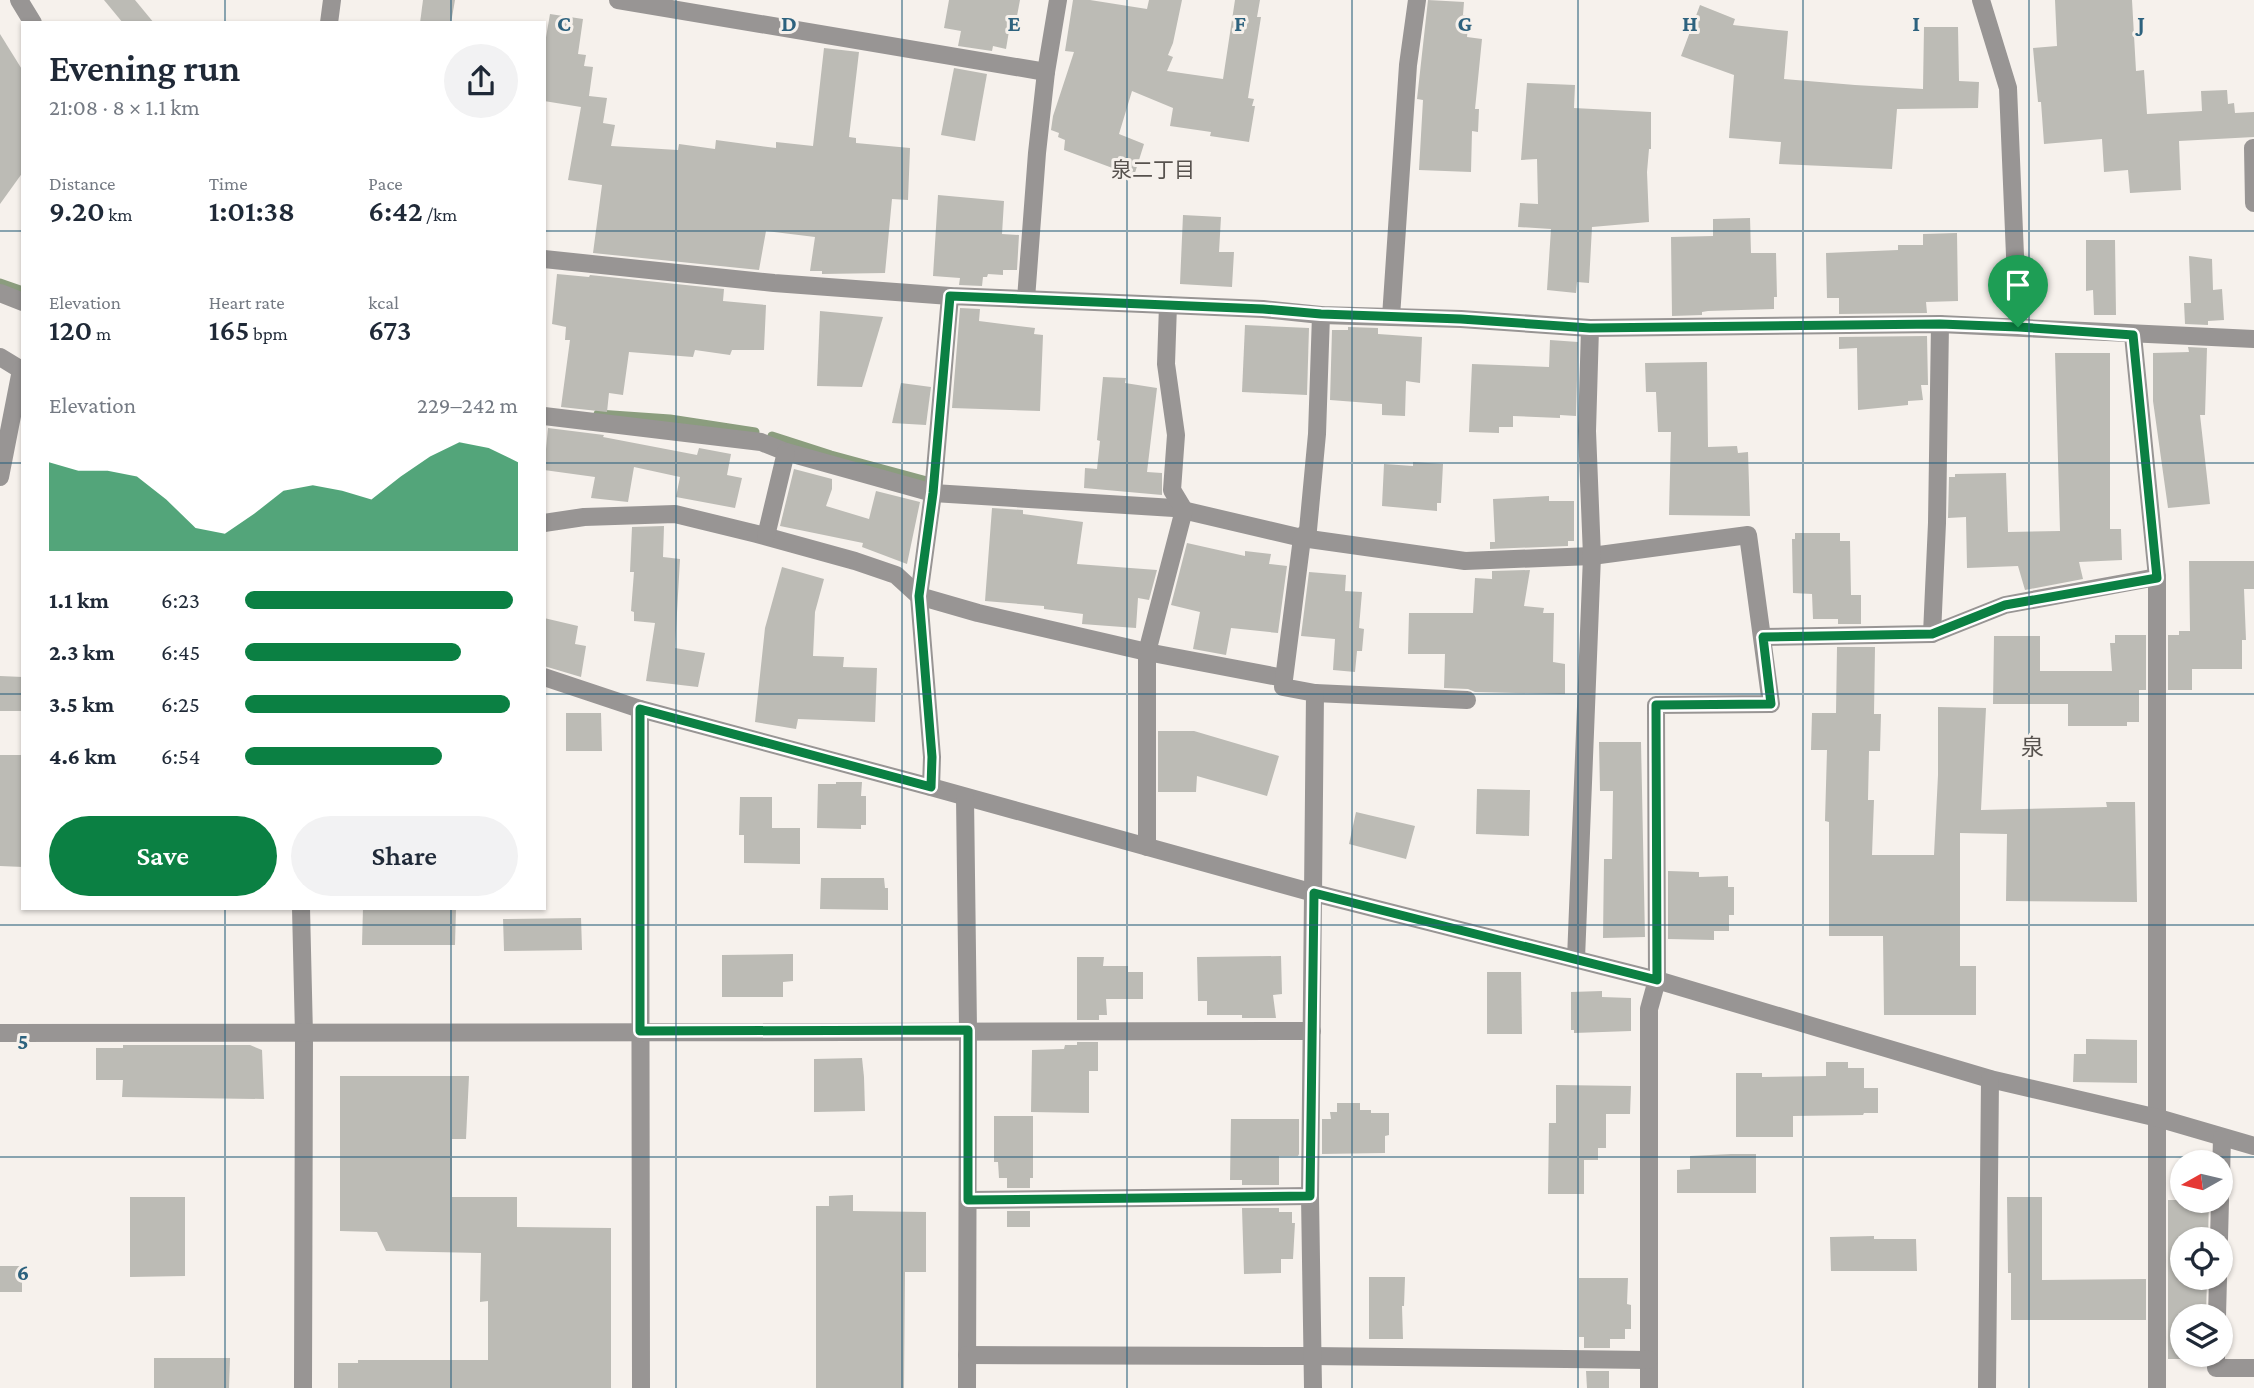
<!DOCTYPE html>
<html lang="en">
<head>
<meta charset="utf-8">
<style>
  body { margin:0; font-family:"Crimson Pro","Noto Sans JP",serif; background:#f2f2f3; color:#1f2937; height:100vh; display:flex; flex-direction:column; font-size:26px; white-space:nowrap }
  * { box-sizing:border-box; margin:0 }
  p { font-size:23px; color:#747a83 }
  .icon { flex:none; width:38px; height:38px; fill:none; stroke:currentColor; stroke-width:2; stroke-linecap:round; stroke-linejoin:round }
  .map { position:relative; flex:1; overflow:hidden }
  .drawer { position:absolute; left:21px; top:21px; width:525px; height:889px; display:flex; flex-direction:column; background:#fff; border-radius:0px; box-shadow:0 2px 5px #0004 }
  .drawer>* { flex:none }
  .needle { width:46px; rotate:262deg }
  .controls { position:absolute; left:2170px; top:1150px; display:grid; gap:14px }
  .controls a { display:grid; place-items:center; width:63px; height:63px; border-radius:50%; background:#fff; box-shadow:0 2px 5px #0004; font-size:35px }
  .pin { position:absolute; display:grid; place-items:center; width:60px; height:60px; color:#fff; margin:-72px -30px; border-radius:50% 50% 50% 0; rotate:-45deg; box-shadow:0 0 7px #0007 }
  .pin .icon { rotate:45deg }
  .round { display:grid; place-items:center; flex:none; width:74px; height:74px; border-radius:37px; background:#f2f2f3 }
  .summary { display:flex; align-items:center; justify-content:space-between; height:119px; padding:0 28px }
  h1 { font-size:38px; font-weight:600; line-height:52px }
  .metrics { display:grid; grid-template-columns:repeat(3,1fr); gap:10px; height:119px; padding:7px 28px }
  .metrics div { display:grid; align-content:center }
  .metrics b { font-size:30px; font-weight:600 }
  .metrics small { font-size:19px; font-weight:400 }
  .metrics p { font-size:19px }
  .chart { height:196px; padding:14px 28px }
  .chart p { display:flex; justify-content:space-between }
  .chart svg { width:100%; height:126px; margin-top:7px; fill:#0b8043; opacity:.7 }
  .primary-button { display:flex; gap:14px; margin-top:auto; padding:14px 28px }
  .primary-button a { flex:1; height:80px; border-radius:42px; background:#0b8043; color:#fff; font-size:28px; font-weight:600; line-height:80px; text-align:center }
  .primary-button a+a { background:#f2f2f3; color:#1f2937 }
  ul { padding:0 28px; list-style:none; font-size:23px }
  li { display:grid; grid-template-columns:112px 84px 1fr; align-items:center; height:52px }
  li i { height:18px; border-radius:9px; background:#0b8043 }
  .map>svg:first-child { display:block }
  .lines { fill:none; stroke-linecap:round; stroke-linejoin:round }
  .stream { stroke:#8b9d7e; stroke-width:9 }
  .building { fill:#bcbbb5 }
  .minor { stroke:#989594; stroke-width:18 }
  .route-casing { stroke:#fff; stroke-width:14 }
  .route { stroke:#0b8043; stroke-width:9 }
  .grid { fill:none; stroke:#2d627e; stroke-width:2; stroke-opacity:0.55 }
  .labels { text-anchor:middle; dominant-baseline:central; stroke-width:6; stroke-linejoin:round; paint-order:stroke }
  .neighbourhood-label { font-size:21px; fill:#57524e; stroke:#f6f1ec }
  .quarter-label { font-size:23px; fill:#57524e; stroke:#f6f1ec }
  .grid-label { font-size:23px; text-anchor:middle; font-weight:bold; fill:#2d627e; stroke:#f6f1ec; stroke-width:6; stroke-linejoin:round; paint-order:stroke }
</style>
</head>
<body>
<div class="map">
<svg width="2254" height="1388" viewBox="0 0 2254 1388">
  <rect width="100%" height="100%" fill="#f6f1ec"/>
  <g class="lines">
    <g class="stream">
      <path d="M0,283L23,291"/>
      <path d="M598,414L670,419L755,432"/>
      <path d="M772,436L831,455L927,481"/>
    </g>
  </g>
  <g class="building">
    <path d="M104,0H135L154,23H123Z"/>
    <path d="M423,0H455L451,23H420Z"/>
    <path d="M949,0H1020L1014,32L1009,31L1006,49L993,46L992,51L958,46L961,31L944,28Z"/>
    <path d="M1073,0H1090L1147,9L1149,0H1182L1173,43L1168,55L1173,57L1167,71L1223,79L1235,0H1260L1257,17H1261L1248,98L1254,99L1252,106H1255L1249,142L1210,136L1211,132L1170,126L1173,108L1132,91L1119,134L1144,144L1134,176L1064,150L1065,140L1058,137L1059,133L1051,130L1053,116L1074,52L1065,51Z"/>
    <path d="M1428,0L1464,2L1463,15L1469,16L1467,37L1482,39L1475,109H1479L1478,132L1472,131L1471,172L1419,170L1423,100L1417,99Z"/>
    <path d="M2055,0H2132L2136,71L2144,70L2147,114L2202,111L2201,91L2227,90L2228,104L2234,103L2235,113L2254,112V137L2179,141L2181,190L2130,193L2128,170L2104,172L2102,139L2044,144L2041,102H2038L2033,48L2057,46Z"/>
    <path d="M1700,5L1735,19L1733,25L1788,31L1784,79L1855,85L1923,89L1924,27H1958L1959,81L1979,82L1978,108L1897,109L1892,169L1779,164L1781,142L1729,138L1734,75L1681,56Z"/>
    <path d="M550,14L583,19L578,54L586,55L584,66L593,67L589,96L607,98L603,123L615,125L611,146L678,150L679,144L715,149L716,140L776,148V142L813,146L824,48L859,52L849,137L856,138V143L910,148L908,200L892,199L885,273L822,274V271H810L815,237L766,231L759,270L593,253L602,185L568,180L581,107L544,101V49Z"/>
    <path d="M0,34L23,71V172L0,204Z"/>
    <path d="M954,68L987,74L975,141L941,135Z"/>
    <path d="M1527,83L1575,85L1574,108L1651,112V149H1649L1647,172L1649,222L1592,227L1589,283L1577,282L1576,293L1547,290L1551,229L1518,227L1520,203L1538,204L1537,159L1521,160Z"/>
    <path d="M938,195L1004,201L1002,234L1019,235L1017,270H1003V275L988,274L987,277H983L982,286L959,285L960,278L933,276Z"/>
    <path d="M1183,215L1221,217L1219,252H1234L1232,287L1180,284Z"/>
    <path d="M1750,218L1751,253H1776L1777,297H1774V309L1708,311L1702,312V315L1672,316L1671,237L1713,236V219Z"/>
    <path d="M1957,233L1958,301L1926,302L1927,313L1839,314V298H1827L1826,253L1898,250V245H1923V234Z"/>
    <path d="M2086,240H2115L2116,315H2094L2093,290L2086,291Z"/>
    <path d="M2189,256L2212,259L2213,290L2222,289L2224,320L2208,321V325L2185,324L2184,303H2191Z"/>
    <path d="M557,274L589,277L590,275L724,289L723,301L766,305L764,350H732L730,355L695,350L693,357L629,352L623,395L609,393L607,412L561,407L570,340H565L566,327L552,324Z"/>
    <path d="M960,308L980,309L979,321L1035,328L1034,334L1043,335L1040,411L952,408Z"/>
    <path d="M820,311L883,317L862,387L817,386Z"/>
    <path d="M1245,325L1309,328L1307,395L1242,392Z"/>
    <path d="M1348,327L1378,328V334L1422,337L1420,383L1406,381L1405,416L1382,415V404L1330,400L1332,330H1348Z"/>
    <path d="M1927,336L1928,385H1921L1923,400L1908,401V405L1858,410L1857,348L1839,349V337Z"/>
    <path d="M1550,340L1578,342L1576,416L1560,415V418L1513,416V427H1499V433L1469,432L1472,364L1549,367Z"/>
    <path d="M2188,347L2207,348L2205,415H2200L2210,504L2168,508L2153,401V353L2189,352Z"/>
    <path d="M2055,353H2110V529H2121L2122,560L2079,562L2083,579L2025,590L2018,566L1967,568L1966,517L1948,518L1949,477H1955V474L2006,473L2008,532L2060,531Z"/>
    <path d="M1707,362L1708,447L1737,446L1738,453L1748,452L1750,516L1669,515L1671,432H1658L1656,392H1646L1645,363Z"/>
    <path d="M1103,377L1126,378L1125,383L1157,388L1147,472L1162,473V495L1084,488L1085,468L1097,469L1100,441L1097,440Z"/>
    <path d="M901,383L931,387L926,425L892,423Z"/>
    <path d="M548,428L604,435L603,437L697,455L699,448L731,454L727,475L742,478L735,508L676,497L680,477L634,467L628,502L591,498L595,477L544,470Z"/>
    <path d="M1413,462L1443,464L1441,503H1437V511L1382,506L1384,464L1413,466Z"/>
    <path d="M794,469L832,479V489L826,506L869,519L876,491L920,502L907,564L862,547L863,543L780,526Z"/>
    <path d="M1549,496V501H1574V541H1568V546L1490,549V542H1495L1493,499Z"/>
    <path d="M992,508L1023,510V514L1083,522L1077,564L1157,570L1149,600L1138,598L1136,628L1082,624L1083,614L1044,609V606L985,601Z"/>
    <path d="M664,526L663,557L680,559L675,648L705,653L698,687L646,681L655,623L634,621V612L631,611L634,572H630L632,527Z"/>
    <path d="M1795,533H1840V541H1850L1851,595H1861V624H1838V619H1813L1812,594L1793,593L1792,539H1795Z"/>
    <path d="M1187,543L1245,556V551L1271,554L1269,564L1287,566L1278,633L1231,628L1226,655L1193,649L1200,612L1171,605Z"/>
    <path d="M2189,561H2254V589H2244L2246,640H2242V669H2192V690H2168V635H2179V631H2190Z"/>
    <path d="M782,567L824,579L815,612L813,656L844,657L843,667L877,668L875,722L798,719L796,729L755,722L765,628Z"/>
    <path d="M1530,570L1524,606L1544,608L1543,613H1554L1553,662L1565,664V694L1475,692L1468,689L1444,688L1445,654H1408L1409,613H1473L1475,578L1492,579V571Z"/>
    <path d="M1309,572L1346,575L1345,591L1362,592L1359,628L1364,629L1362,651H1357L1355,672L1333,670L1335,639L1301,636Z"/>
    <path d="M544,618L578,626L575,644L586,646L581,677L544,666Z"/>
    <path d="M2115,635H2146V690H2139V722H2127V726H2068V704H1993L1994,636H2040V671H2112L2110,643H2115Z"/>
    <path d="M1837,647H1875L1874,714H1881L1880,751H1869L1868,800H1874L1872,855H1934L1938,775V707L1986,708L1981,810L2107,807L2106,802H2135L2137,902L2006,901L2007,834L1960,833V966H1976V1015H1884L1883,936H1829V822L1825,821L1827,750H1811L1812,713H1836Z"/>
    <path d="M0,676L23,677V711H0Z"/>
    <path d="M566,713H601L602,751H566Z"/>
    <path d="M1158,731H1194L1279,756L1267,796L1197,776L1196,792H1158Z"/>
    <path d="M1599,742H1641L1645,937L1603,938L1604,859H1612L1613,791H1600Z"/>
    <path d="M0,755H23V867L0,866Z"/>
    <path d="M836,782H862L861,796H866V825H861V829L817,828L818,784H836Z"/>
    <path d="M1477,789L1530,790L1529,836L1476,834Z"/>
    <path d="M740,797H772V828H800V864L744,863V835H739Z"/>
    <path d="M1356,812L1415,826L1406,859L1349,844Z"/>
    <path d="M1668,871L1699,872V877L1728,876V887H1734V915H1729V931H1714V940L1668,939Z"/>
    <path d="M821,878H884L885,888H888V910L820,909Z"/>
    <path d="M363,908H456L455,945H362Z"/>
    <path d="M581,918L582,950L504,951L503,919Z"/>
    <path d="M793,954V981L783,982V997H722V955Z"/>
    <path d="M1281,956L1282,994L1273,995L1276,1018H1242V1015H1207V1001H1198L1197,957Z"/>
    <path d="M1077,957H1104L1103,966H1128V972H1143V999H1106L1107,1015H1099V1020H1077Z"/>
    <path d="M1487,972H1521L1522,1034H1487Z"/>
    <path d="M1602,991V997L1631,998V1031L1574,1033V1030H1571V992Z"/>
    <path d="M2086,1039L2137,1040V1083L2073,1082L2074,1054H2086Z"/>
    <path d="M1077,1042H1098V1071H1089V1113L1031,1112L1032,1050L1064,1049L1065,1045H1077Z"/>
    <path d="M123,1045H250L262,1050L264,1099L122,1097L123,1080H96V1048H123Z"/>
    <path d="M862,1058L864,1077L865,1111L814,1112V1059Z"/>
    <path d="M1826,1062H1848V1068H1864V1088H1878V1113H1864L1863,1115L1793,1116V1137H1736V1073H1762V1077L1826,1076Z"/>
    <path d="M340,1076H469L466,1139H452V1197H517V1227L611,1228V1388H338V1363H358V1360H488V1301L480,1302L481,1253L386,1251L377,1232L340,1231Z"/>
    <path d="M1556,1085L1631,1086L1630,1114H1606V1148H1598V1160H1584V1194H1548L1549,1123H1556Z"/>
    <path d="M1337,1103H1360V1110H1371V1113H1389V1135L1385,1136V1153L1322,1154V1119H1331L1330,1112H1337Z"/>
    <path d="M994,1116H1033V1178H1030V1188H1007V1178H999L998,1162H994Z"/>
    <path d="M1231,1119H1299V1154L1298,1156H1279V1185H1242V1180H1230Z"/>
    <path d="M1731,1154H1756V1193H1677V1170L1690,1169V1156Z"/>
    <path d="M853,1195V1211L926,1212V1272H905L904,1388H816V1206H829V1196Z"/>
    <path d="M130,1197H185V1276L130,1277Z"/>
    <path d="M2007,1197H2042V1280L2146,1279V1320H2011V1273H2008Z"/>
    <path d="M2168,1200H2209L2208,1239H2182V1278H2207L2206,1316H2182V1354H2193V1359H2168Z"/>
    <path d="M1242,1208H1279V1212H1292V1223H1295L1293,1259H1281V1273L1244,1274Z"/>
    <rect x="1007" y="1211" width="23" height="16"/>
    <path d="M1874,1236V1239H1916L1917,1271H1831L1830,1237Z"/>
    <rect x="0" y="1266" width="22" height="26"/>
    <path d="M1369,1277H1405L1404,1306H1402L1403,1339H1369Z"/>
    <path d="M1579,1278H1628L1627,1304L1631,1305V1329H1625V1339H1610V1348H1584V1337H1579Z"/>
    <path d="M154,1358H230L229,1388H154Z"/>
    <path d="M1586,1371H1609V1388H1587Z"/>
  </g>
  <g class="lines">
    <g class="minor">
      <path d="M19,0L33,23"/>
      <path d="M618,0L1046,72"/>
      <path d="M1981,0L2008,88L2018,327"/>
      <path d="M329,23L332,0"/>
      <path d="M2253,148L2254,203"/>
      <path d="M544,259L774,283L950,296L1263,309L1321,315L1461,319L1590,328L1940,324L2254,339"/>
      <path d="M0,293L23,302"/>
      <path d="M1026,299L1037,153L1046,72L1058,0"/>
      <path d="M1391,317L1408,65L1417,0"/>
      <path d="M2133,335L2157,577V1388"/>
      <path d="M0,357L23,371"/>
      <path d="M544,416L761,442L786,452L933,493L1174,508L1302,538L1465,561L1592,556L1748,535L1771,704L1656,705L1657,980L1649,1009V1388"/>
      <path d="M0,477L21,370"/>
      <path d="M544,523L584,517L675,514L757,534L855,561L896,575L919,596L978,613L1147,652L1284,678"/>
      <path d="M766,536L786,452"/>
      <path d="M1932,634L1937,523L1940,324"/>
      <path d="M1763,637L1932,634L2005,605L2157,577"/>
      <path d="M544,677L640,709L931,787L1314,893L1657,980L1990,1079L2158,1118L2254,1146"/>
      <path d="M1315,693L1467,700"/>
      <path d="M640,709L641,1388"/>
      <path d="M931,787L932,757L919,596L933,493L950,296"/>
      <path d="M965,797L968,1030L967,1388"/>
      <path d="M1147,847V652L1184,510L1172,490L1176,435L1166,364L1168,305"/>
      <path d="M301,908L304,1035L303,1388"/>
      <path d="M1576,959L1592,556L1587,431L1590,328"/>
      <path d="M0,1033C437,1035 875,1030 1312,1031"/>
      <path d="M2221,1177L2222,1138"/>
      <path d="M968,1200L1310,1196"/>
      <path d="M2219,1239L2220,1200"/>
      <path d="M2217,1316L2218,1278"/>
      <path d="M2216,1354V1368H2254"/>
      <path d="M967,1355L1312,1356L1649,1360"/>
      <path d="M1313,1388L1310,1196L1315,693L1283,687L1302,538L1308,530L1317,434L1321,315"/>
      <path d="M1987,1388L1990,1079"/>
    </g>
  </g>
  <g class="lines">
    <g class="route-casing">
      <path id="route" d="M950,296L1263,309L1321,314L1461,319L1590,328L1940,324L2018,327L2133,335L2157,578L2005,605L1932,634L1763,637L1771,704L1656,705L1657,980L1314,893L1310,1196L968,1200V1030L640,1031V709L931,787L932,757L919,596L933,493Z"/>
    </g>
    <use href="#route" class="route"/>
  </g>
  <path class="grid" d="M225,0V23M451,0V23M676,0V1388M902,0V1388M1127,0V1388M1352,0V1388M1578,0V1388M1803,0V1388M2029,0V1388M0,231H23M544,231H2254M0,463H23M544,463H2254M0,694H23M544,694H2254M225,908V1388M451,908V1388M0,925H2254M0,1157H2254"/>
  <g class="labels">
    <g class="neighbourhood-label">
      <text x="1153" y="170">泉二丁目</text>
    </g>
    <g class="quarter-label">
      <text x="2032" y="747">泉</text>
    </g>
  </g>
  <g class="grid-label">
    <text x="564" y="31">C</text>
    <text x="789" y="31">D</text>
    <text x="1014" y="31">E</text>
    <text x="1240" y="31">F</text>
    <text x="1465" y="31">G</text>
    <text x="1690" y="31">H</text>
    <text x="1916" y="31">I</text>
    <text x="2141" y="31">J</text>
    <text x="23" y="1049">5</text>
    <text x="23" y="1280">6</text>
  </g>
</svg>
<div class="controls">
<a><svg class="needle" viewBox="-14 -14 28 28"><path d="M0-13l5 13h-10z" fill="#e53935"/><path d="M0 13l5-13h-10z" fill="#747a83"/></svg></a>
<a><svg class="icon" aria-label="locate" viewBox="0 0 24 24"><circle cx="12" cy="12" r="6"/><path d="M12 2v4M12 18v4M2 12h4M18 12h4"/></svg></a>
<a><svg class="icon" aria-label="layers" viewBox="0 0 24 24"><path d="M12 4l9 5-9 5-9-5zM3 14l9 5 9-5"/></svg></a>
</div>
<div class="pin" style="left:2018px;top:327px;background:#1e9e55"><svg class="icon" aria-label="arrive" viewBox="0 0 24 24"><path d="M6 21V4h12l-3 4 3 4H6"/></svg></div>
<section class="drawer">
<div class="summary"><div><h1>Evening run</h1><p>21:08 · 8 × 1.1 km</p></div><a class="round"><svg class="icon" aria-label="share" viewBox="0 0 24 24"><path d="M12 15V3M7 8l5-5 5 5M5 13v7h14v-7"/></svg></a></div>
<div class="metrics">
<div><p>Distance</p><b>9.20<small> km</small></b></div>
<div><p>Time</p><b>1:01:38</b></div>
<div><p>Pace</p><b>6:42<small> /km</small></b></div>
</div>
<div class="metrics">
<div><p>Elevation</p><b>120<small> m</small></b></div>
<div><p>Heart rate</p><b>165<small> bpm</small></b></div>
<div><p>kcal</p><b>673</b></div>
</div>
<div class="chart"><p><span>Elevation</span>229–242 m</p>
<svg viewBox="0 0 160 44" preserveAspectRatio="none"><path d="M0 44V13L10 16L20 16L30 18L40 26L50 36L60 38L70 31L80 23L90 21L100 23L110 26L120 18L130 11L140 6L150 8L160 13V44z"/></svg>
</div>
<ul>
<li><b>1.1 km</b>6:23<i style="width:98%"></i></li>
<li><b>2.3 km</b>6:45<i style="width:79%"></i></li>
<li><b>3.5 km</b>6:25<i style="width:97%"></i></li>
<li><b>4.6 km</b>6:54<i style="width:72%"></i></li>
</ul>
<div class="primary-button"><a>Save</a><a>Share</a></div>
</section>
</div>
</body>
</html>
